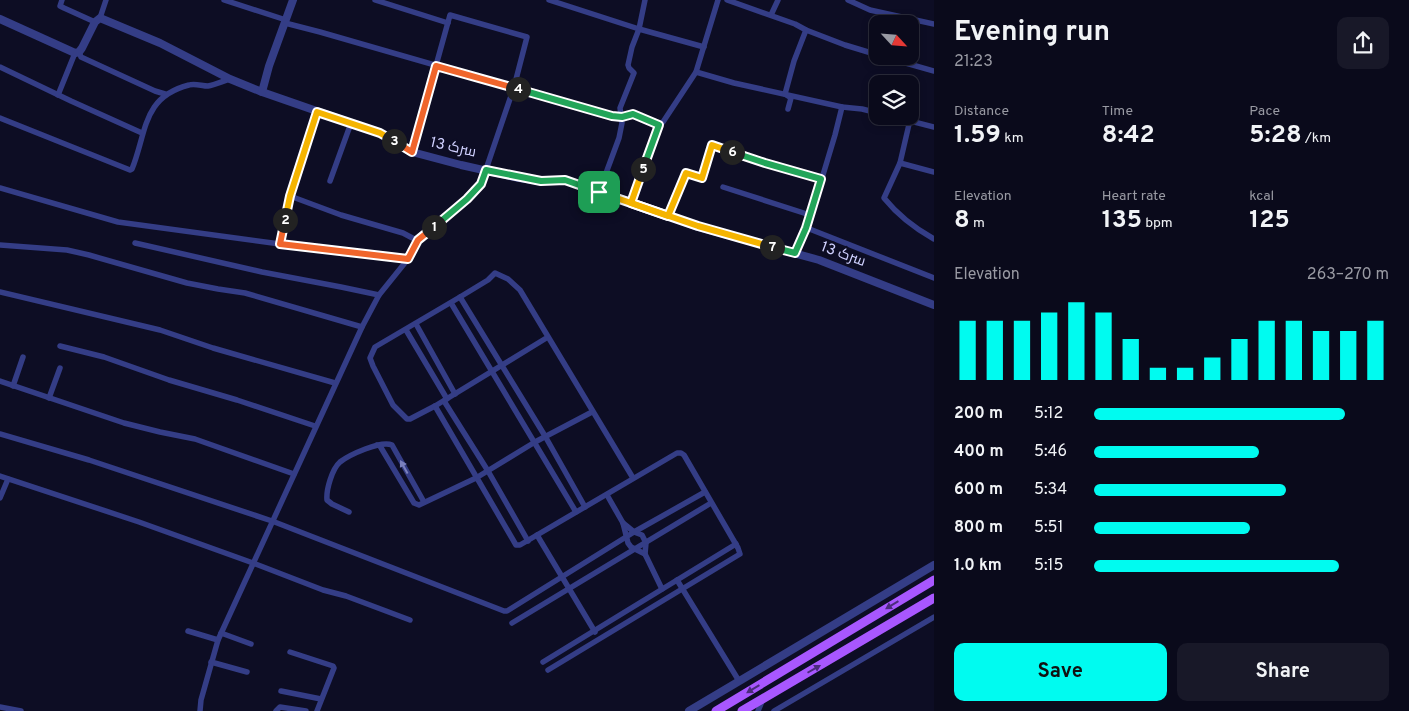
<!DOCTYPE html>
<html lang="en">
<head>
<meta charset="utf-8">
<style>
  body { margin:0; font-family:Overpass,Cairo,sans-serif; background:#181828; color:#f1f3f6; height:100vh; display:flex; flex-direction:column; font-size:19px; white-space:nowrap }
  * { box-sizing:border-box; margin:0 }
  p { font-size:16px; color:#999aa3 }
  .icon { flex:none; width:28px; height:28px; fill:none; stroke:currentColor; stroke-width:2; stroke-linecap:round; stroke-linejoin:round }
  .map { position:relative; flex:1; overflow:hidden }
  .details { display:flex; flex-direction:column; background:#0a0a1b; width:475px }
  .details>* { flex:none }
  .needle { width:32px; rotate:116deg }
  .buttons { position:absolute; left:869px; top:15px; display:grid; gap:10px }
  .buttons a { display:grid; place-items:center; width:50px; height:50px; border-radius:10px; background:#0a0a1b; box-shadow:0 2px 8px #0003,0 0 0 1px #2a2b3a; font-size:25px }
  .pin { position:absolute; display:grid; place-items:center; width:42px; height:42px; color:#fff; margin:-21px; border-radius:10px; box-shadow:0 2px 8px #0006 }
  .km { position:absolute; width:25px; height:25px; margin:-12px; border-radius:50%; background:#222; color:#fff; font-size:14px; line-height:25px; text-align:center }
  .round { display:grid; place-items:center; flex:none; width:52px; height:52px; border-radius:10px; background:#181828 }
  .headline { display:flex; align-items:center; justify-content:space-between; height:85px; padding:0 20px }
  h1 { font-size:28px; font-weight:700; line-height:38px }
  .figures { display:grid; grid-template-columns:repeat(3,1fr); gap:8px; height:85px; padding:5px 20px }
  .figures div { display:grid; align-content:center }
  .figures b { font-size:25px; font-weight:700 }
  .figures small { font-size:14px; font-weight:400 }
  .figures p { font-size:14px }
  .chart { height:140px; padding:10px 20px }
  .chart p { display:flex; justify-content:space-between }
  .chart svg { width:100%; height:90px; margin-top:5px; stroke:#00fbf0; stroke-width:6 }
  .cta { display:flex; gap:10px; margin-top:auto; padding:10px 20px }
  .cta a { flex:1; height:58px; border-radius:10px; background:#00fbf0; color:#111; font-size:20px; font-weight:700; line-height:58px; text-align:center }
  .cta a+a { background:#181828; color:#f1f3f6 }
  ul { padding:0 20px; list-style:none; font-size:16px }
  li { display:grid; grid-template-columns:80px 60px 1fr; align-items:center; height:38px }
  li i { height:12px; border-radius:6px; background:#00fbf0 }
  main { display:flex; flex:1; min-height:0 }
  .map>svg:first-child { display:block }
  .lines { fill:none; stroke-linecap:round; stroke-linejoin:round }
  .minor { stroke:#343d86; stroke-width:5.5 }
  .tertiary { stroke:#343d86; stroke-width:8 }
  .primary { stroke:#a857ff; stroke-width:9 }
  .oneway { fill:#7a80bc }
  .oneway2 { fill:#4b2b7c }
  .split-1-casing { stroke:#fff; stroke-width:10 }
  .split-2-casing { stroke:#fff; stroke-width:10 }
  .split-3-casing { stroke:#fff; stroke-width:10 }
  .split-4-casing { stroke:#fff; stroke-width:10 }
  .split-5-casing { stroke:#fff; stroke-width:10 }
  .split-6-casing { stroke:#fff; stroke-width:10 }
  .split-7-casing { stroke:#fff; stroke-width:10 }
  .split-8-casing { stroke:#fff; stroke-width:10 }
  .split-1 { stroke:#22a559; stroke-width:6 }
  .split-2 { stroke:#f0652b; stroke-width:6 }
  .split-3 { stroke:#f5b400; stroke-width:6 }
  .split-4 { stroke:#f0652b; stroke-width:6 }
  .split-5 { stroke:#22a559; stroke-width:6 }
  .split-6 { stroke:#f5b400; stroke-width:6 }
  .split-7 { stroke:#22a559; stroke-width:6 }
  .split-8 { stroke:#f5b400; stroke-width:6 }
  .labels { text-anchor:middle; dominant-baseline:central; stroke-width:4.5; stroke-linejoin:round; paint-order:stroke }
  .street-label { font-size:15px; fill:#d0d1ff; stroke:#0d0d24 }
</style>
</head>
<body>
<main>
<div class="map">
<svg width="934" height="711" viewBox="0 0 934 711">
  <rect width="100%" height="100%" fill="#0d0d24"/>
  <g class="lines">
    <g class="minor">
      <path d="M62,0L60,6L64,8L95,22"/>
      <path d="M224,0L286,20"/>
      <path d="M375,0L448,23"/>
      <path d="M549,0L639,29L704,47"/>
      <path d="M727,0L795,24L806,30L845,45L878,55"/>
      <path d="M848,0L870,10L934,24"/>
      <path d="M771,15L778,0"/>
      <path d="M100,18L106,0"/>
      <path d="M285,23L320,32L612,116L621,117L633,114L659,125"/>
      <path d="M79,52L81,57L155,91L165,94"/>
      <path d="M881,56L934,71"/>
      <path d="M0,67L71,101L142,133"/>
      <path d="M696,72L734,83L842,107L862,109L878,113"/>
      <path d="M58,95L75,53"/>
      <path d="M788,109L791,98L785,94L794,61L806,30"/>
      <path d="M891,116L934,127"/>
      <path d="M0,118L130,170L132,169C147,132 142,97 189,85C195,83 202,86 208,86C215,85 223,81 230,79"/>
      <path d="M910,120L900,163L884,198C897,214 916,229 934,239"/>
      <path d="M900,163L934,172"/>
      <path d="M330,181L351,123"/>
      <path d="M723,187L810,215"/>
      <path d="M0,188L118,222L280,244L408,259"/>
      <path d="M599,192L619,138L622,123L620,108L634,73L629,68L628,65L632,47L639,29L645,0"/>
      <path d="M290,196L341,215L403,233L418,241"/>
      <path d="M631,203L659,125L663,122L696,72L718,0"/>
      <path d="M668,216L686,173L702,178L711,145L765,163L821,179"/>
      <path d="M807,228L934,278"/>
      <path d="M135,243L262,272L341,287L379,295"/>
      <path d="M280,244L290,196L317,112"/>
      <path d="M0,245L67,250L89,255L187,283L218,289L245,293L362,327"/>
      <path d="M795,253L807,228L835,135L842,107"/>
      <path d="M0,292L160,330L213,348L335,383"/>
      <path d="M460,297L545,436L585,507"/>
      <path d="M451,303L576,512"/>
      <path d="M416,324L455,394"/>
      <path d="M406,330L447,399"/>
      <path d="M548,337L435,406L410,419H407L393,405L373,366L370,358L375,347L460,297L488,280L495,273L508,279L520,290L633,478"/>
      <path d="M60,346L104,357L169,380L237,400L315,426"/>
      <path d="M0,381L124,423L160,432L195,439L294,474"/>
      <path d="M13,386L23,357"/>
      <path d="M49,398L60,368"/>
      <path d="M444,401L488,471L528,541"/>
      <path d="M435,406L516,545H520L677,453H681L684,455L738,548L740,554L548,670"/>
      <path d="M0,434L89,460L272,521L504,611H507L634,532L705,492"/>
      <path d="M377,445L380,446L414,503L419,505L476,478L535,442L592,412"/>
      <path d="M0,476L139,522L253,563L323,590L346,596L410,620"/>
      <path d="M607,495L623,523L628,543L631,547L645,554"/>
      <path d="M0,498L8,479"/>
      <path d="M349,512L332,504L327,500C326,490 332,469 340,462C349,455 381,440 392,445L424,502"/>
      <path d="M623,523L634,532L642,535L646,543L645,554L662,589"/>
      <path d="M537,535L595,632"/>
      <path d="M677,580L739,681"/>
      <path d="M512,623L711,503"/>
      <path d="M188,631L218,640"/>
      <path d="M221,633L251,644"/>
      <path d="M290,652L333,666L334,668L317,711"/>
      <path d="M211,662L247,672"/>
      <path d="M543,662L736,544"/>
      <path d="M281,691L321,699"/>
      <path d="M0,707L21,711"/>
      <path d="M200,711L201,700L218,640L362,327L379,295L408,259L418,241L467,199L481,184L514,87L527,37L450,15L412,152"/>
      <path d="M276,711L280,707L306,711"/>
      <path d="M758,711L763,699"/>
      <path d="M774,711L934,617"/>
    </g>
    <g class="tertiary">
      <path d="M0,19L75,53L79,52L82,48L95,22L100,18L160,43L230,79L262,92L380,133L412,152L461,165L519,178L541,181L565,180L580,184L698,227L819,260L934,305"/>
      <path d="M262,92L269,66L293,0"/>
      <path d="M689,711L934,565"/>
    </g>
    <g class="primary">
      <path d="M716,711L934,580"/>
      <path d="M742,711L934,598"/>
    </g>
  </g>
  <defs><path id="oneway-solid" d="M-6-.8H1V-3.2L6.5 0L1 3.2V.8H-6Z" transform="scale(1.25)"/></defs>
  <use class="oneway" href="#oneway-solid" transform="translate(404 467) rotate(-119)"/>
  <g class="oneway2">
    <use href="#oneway-solid" transform="translate(892 605) rotate(149)"/>
    <use href="#oneway-solid" transform="translate(814 669) rotate(-30)"/>
    <use href="#oneway-solid" transform="translate(753 689) rotate(149)"/>
  </g>
  <g class="lines">
    <g class="split-1-casing">
      <path id="split-1" d="M434,227L467,199L481,184L486,170L541,181L565,180L599,192"/>
    </g>
    <g class="split-2-casing">
      <path id="split-2" d="M285,220L280,244L408,259L418,240L434,227"/>
    </g>
    <g class="split-3-casing">
      <path id="split-3" d="M285,220L290,196L317,112L380,133L394,141"/>
    </g>
    <g class="split-4-casing">
      <path id="split-4" d="M394,141L412,152L436,66L518,89"/>
    </g>
    <g class="split-5-casing">
      <path id="split-5" d="M518,89L612,116L622,117L633,114L659,125L643,169"/>
    </g>
    <g class="split-6-casing">
      <path id="split-6" d="M643,169L631,203L668,216L686,173L702,178L712,145L732,152"/>
    </g>
    <g class="split-7-casing">
      <path id="split-7" d="M732,152L765,163L821,179L806,228L795,253L772,247"/>
    </g>
    <g class="split-8-casing">
      <path id="split-8" d="M599,192L698,226L772,247"/>
    </g>
    <use href="#split-1" class="split-1"/>
    <use href="#split-2" class="split-2"/>
    <use href="#split-3" class="split-3"/>
    <use href="#split-4" class="split-4"/>
    <use href="#split-5" class="split-5"/>
    <use href="#split-6" class="split-6"/>
    <use href="#split-7" class="split-7"/>
    <use href="#split-8" class="split-8"/>
  </g>
  <g class="labels">
    <g class="street-label">
      <text transform="translate(453 148) rotate(13)">سرک 13</text>
      <text transform="translate(843 255) rotate(20)">سرک 13</text>
    </g>
  </g>
</svg>
<div class="buttons">
<a><svg class="needle" viewBox="-14 -14 28 28"><path d="M0-13l5 13h-10z" fill="#e53935"/><path d="M0 13l5-13h-10z" fill="#999aa3"/></svg></a>
<a><svg class="icon" aria-label="layers" viewBox="0 0 24 24"><path d="M12 4l9 5-9 5-9-5zM3 14l9 5 9-5"/></svg></a>
</div>
<div class="pin" style="left:599px;top:192px;background:#1e9e55"><svg class="icon" aria-label="arrive" viewBox="0 0 24 24"><path d="M6 21V4h12l-3 4 3 4H6"/></svg></div>
<b class="km" style="left:434px;top:227px">1</b>
<b class="km" style="left:285px;top:220px">2</b>
<b class="km" style="left:394px;top:141px">3</b>
<b class="km" style="left:518px;top:89px">4</b>
<b class="km" style="left:643px;top:169px">5</b>
<b class="km" style="left:732px;top:152px">6</b>
<b class="km" style="left:772px;top:247px">7</b>
</div>
<section class="details">
<div class="headline"><div><h1>Evening run</h1><p>21:23</p></div><a class="round"><svg class="icon" aria-label="share" viewBox="0 0 24 24"><path d="M12 15V3M7 8l5-5 5 5M5 13v7h14v-7"/></svg></a></div>
<div class="figures">
<div><p>Distance</p><b>1.59<small> km</small></b></div>
<div><p>Time</p><b>8:42</b></div>
<div><p>Pace</p><b>5:28<small> /km</small></b></div>
</div>
<div class="figures">
<div><p>Elevation</p><b>8<small> m</small></b></div>
<div><p>Heart rate</p><b>135<small> bpm</small></b></div>
<div><p>kcal</p><b>125</b></div>
</div>
<div class="chart"><p><span>Elevation</span>263–270 m</p>
<svg viewBox="0 0 160 44" preserveAspectRatio="none"><path d="M5 44V15M15 44V15M25 44V15M35 44V11M45 44V6M55 44V11M65 44V24M75 44V38M85 44V38M95 44V33M105 44V24M115 44V15M125 44V15M135 44V20M145 44V20M155 44V15"/></svg>
</div>
<ul>
<li><b>200 m</b>5:12<i style="width:85%"></i></li>
<li><b>400 m</b>5:46<i style="width:56%"></i></li>
<li><b>600 m</b>5:34<i style="width:65%"></i></li>
<li><b>800 m</b>5:51<i style="width:53%"></i></li>
<li><b>1.0 km</b>5:15<i style="width:83%"></i></li>
</ul>
<div class="cta"><a>Save</a><a>Share</a></div>
</section>
</main>
</body>
</html>
